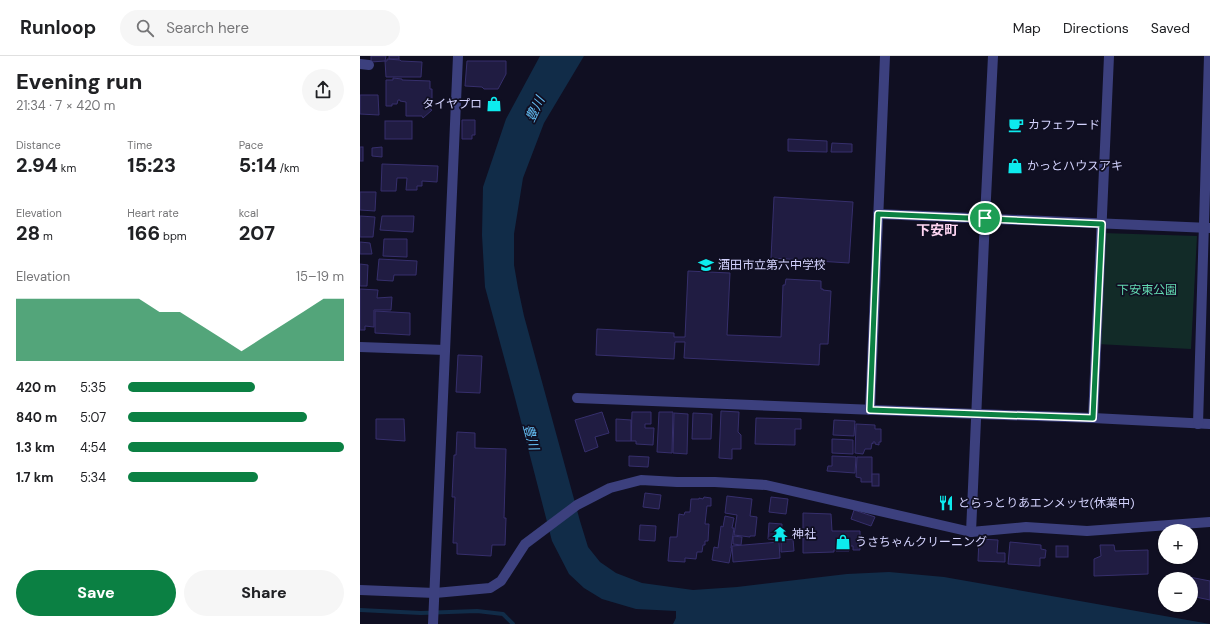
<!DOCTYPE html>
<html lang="en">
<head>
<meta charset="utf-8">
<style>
  body { margin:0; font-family:"DM Sans","Noto Sans JP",sans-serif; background:#f6f6f6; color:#202124; height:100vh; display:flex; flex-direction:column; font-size:15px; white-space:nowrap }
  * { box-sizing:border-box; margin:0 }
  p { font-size:13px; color:#757577 }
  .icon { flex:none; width:22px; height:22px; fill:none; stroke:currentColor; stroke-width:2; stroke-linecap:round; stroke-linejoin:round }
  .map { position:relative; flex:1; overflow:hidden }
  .details { display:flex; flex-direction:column; background:#fff; width:360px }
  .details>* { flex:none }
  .fabs { position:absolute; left:798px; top:468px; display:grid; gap:8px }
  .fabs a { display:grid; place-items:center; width:40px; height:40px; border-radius:50%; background:#fff; box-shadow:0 1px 3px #0004; font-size:20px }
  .pin { position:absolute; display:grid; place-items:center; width:34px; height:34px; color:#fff; margin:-17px; border:2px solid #fff; border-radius:50%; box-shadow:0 1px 4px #0007 }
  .round { display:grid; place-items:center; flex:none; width:42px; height:42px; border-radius:21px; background:#f6f6f6 }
  .headline { display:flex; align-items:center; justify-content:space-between; height:68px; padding:0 16px }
  h1 { font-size:22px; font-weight:800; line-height:30px }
  .stats { display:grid; grid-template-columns:repeat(3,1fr); gap:6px; height:68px; padding:4px 16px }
  .stats div { display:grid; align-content:center }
  .stats b { font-size:20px; font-weight:800 }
  .stats small { font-size:11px; font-weight:400 }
  .stats p { font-size:11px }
  .chart { height:112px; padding:8px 16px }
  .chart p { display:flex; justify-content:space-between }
  .chart svg { width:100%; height:72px; margin-top:4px; fill:#0b8043; opacity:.7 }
  .primary-button { display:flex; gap:8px; margin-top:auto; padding:8px 16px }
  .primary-button a { flex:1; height:46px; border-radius:24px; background:#0b8043; color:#fff; font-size:16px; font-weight:800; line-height:46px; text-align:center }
  .primary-button a+a { background:#f6f6f6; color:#202124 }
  ul { padding:0 16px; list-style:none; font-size:13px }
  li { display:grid; grid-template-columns:64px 48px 1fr; align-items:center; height:30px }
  li i { height:10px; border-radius:5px; background:#0b8043 }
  header { display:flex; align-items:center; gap:24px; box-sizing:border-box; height:56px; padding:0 20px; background:#fff; border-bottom:1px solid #e0e0e0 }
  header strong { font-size:19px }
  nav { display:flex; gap:22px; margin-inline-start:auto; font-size:14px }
  .search { width:280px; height:36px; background:#f6f6f6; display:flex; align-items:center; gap:10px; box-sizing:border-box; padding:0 14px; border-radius:22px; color:#757577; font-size:15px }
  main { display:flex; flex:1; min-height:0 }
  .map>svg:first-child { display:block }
  .green { fill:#122b28 }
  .water { fill:#112c48 }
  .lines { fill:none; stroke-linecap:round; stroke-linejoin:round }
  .stream { stroke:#112c48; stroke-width:4 }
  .building { fill:#201c42; stroke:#362f6c }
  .minor { stroke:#3c407e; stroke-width:10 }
  .tertiary { stroke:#3c407e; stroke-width:10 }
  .route-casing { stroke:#fff; stroke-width:8 }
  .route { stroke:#0b8043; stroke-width:5 }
  .labels { text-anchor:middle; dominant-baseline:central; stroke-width:3.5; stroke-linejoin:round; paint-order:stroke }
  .poi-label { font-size:12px; fill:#d3d2fd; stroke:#100f22; text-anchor:start }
  .park-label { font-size:12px; fill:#62d9b1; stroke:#100f22 }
  .water-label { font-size:13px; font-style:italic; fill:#66c1f7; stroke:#100f22 }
  .quarter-label { font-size:14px; font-weight:bold; fill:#fdd4f1; stroke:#100f22 }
</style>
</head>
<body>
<header>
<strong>Runloop</strong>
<div class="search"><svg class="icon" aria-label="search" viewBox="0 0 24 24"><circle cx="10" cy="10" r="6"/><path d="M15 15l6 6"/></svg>Search here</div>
<nav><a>Map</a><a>Directions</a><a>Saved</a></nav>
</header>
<main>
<section class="details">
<div class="headline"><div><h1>Evening run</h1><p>21:34 · 7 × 420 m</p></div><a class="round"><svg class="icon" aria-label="share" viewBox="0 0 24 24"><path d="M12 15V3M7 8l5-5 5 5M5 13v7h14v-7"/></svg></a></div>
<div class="stats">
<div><p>Distance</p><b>2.94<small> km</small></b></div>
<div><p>Time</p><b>15:23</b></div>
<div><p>Pace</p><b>5:14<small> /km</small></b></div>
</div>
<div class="stats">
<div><p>Elevation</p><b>28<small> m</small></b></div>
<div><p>Heart rate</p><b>166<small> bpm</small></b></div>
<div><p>kcal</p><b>207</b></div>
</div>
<div class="chart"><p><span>Elevation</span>15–19 m</p>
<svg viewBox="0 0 160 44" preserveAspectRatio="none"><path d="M0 44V6L10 6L20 6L30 6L40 6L50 6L60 6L70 14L80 14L90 22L100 30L110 38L120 30L130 22L140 14L150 6L160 6V44z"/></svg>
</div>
<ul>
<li><b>420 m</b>5:35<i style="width:59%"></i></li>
<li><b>840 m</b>5:07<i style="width:83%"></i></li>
<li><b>1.3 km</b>4:54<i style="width:100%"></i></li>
<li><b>1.7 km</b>5:34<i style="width:60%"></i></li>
</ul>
<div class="primary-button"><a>Save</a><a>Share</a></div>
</section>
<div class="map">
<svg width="850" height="568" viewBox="0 0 850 568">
  <rect width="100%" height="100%" fill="#100f22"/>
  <path class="green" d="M742,177L837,180L831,293L737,288Z"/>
  <path class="water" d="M180,0H224L184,67L163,122L154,178V209L158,232L164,260L220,465L228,491L240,506L256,517L282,527L333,534L377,531L487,518L529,516L584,521L850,568H313L316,562V555L276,553L242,543L224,532L209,518L192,485L155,342L125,231L122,179L123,131L146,63Z"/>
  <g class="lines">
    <path class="stream" d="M0,554L61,557L117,555L143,558L153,568"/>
  </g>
  <g class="building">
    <path d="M11,0H26L25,5L11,6Z"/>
    <rect x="29" y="0" width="10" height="3"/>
    <path d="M27,3L40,4L41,5L62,6L61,21H26L25,5H27Z"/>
    <path d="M107,5H146V18L138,33H124L122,31L105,30Z"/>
    <path d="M33,22L42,23V24L70,25V33H72V50H70V53L72,54L63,62L62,60H46V46L40,45V44H38L37,48H32V50H26V24H33Z"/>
    <path d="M0,39H18L19,59L0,58Z"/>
    <path d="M102,64H115V79H112V83H102Z"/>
    <rect x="25" y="65" width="27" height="18"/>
    <path d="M428,83L467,85V96L428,95Z"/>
    <path d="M472,87L492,88V96H471Z"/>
    <rect x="0" y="91" width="3" height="14"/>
    <path d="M22,91V101L12,100V92Z"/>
    <path d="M22,108L78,110L77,126L62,125V130H57V134H46L47,122H37L36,135H21Z"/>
    <path d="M0,136H16L15,155L0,154Z"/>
    <path d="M414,141L493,146L489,207L411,202Z"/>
    <path d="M0,160L15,161L13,181H0Z"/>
    <path d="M22,160H54L53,176L20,174Z"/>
    <path d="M24,183H47V201L23,200Z"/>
    <path d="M0,186L10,187L12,198H0Z"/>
    <path d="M19,203L57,205L56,219H34L33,225L17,224Z"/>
    <path d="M0,208L8,209L7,230H0Z"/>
    <path d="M328,215L370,217L367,279L421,281L423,229H425L426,223L461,225V233H463V234L471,235L468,288H460L459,309L324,302L325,286H315L314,303L236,299L237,273L314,277V281H325Z"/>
    <path d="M0,233L18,234L17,242L32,241L31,254H14V271L5,270V274H0Z"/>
    <path d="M15,255L50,257V279L15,277Z"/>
    <path d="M98,299L122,300L120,337L96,336Z"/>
    <path d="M361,355L379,356L378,376L381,379V393H372V403L359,402Z"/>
    <path d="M242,356L249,377L235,381L238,391L225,396L215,364Z"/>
    <path d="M272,356H291V368H285V372H294L293,389L276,388V385H271Z"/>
    <path d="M299,356H313L312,397L297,396Z"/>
    <path d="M314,357L328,358L327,398L313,397Z"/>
    <path d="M333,357L352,358L351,383H332Z"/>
    <path d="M396,362L441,363V373H435V389L395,388Z"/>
    <path d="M16,363H44L45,385L16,383Z"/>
    <path d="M256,363L271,364V385H256Z"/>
    <path d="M474,364L495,365L494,380L473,379Z"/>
    <path d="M496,368L515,369V373H521V386H519V389L515,388V386H513V388L512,387L511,393H505L503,398L495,397Z"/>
    <path d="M97,376L115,377V392L146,393L144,462H146L145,489H132L131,500L97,498V487H93L95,441H92L94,399H96Z"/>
    <path d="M472,383L493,384V398L472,397Z"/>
    <path d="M269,400L289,401L288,411L269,410Z"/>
    <path d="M472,400L496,401L495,417L467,415L468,410H472Z"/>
    <path d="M497,401H512V426H501V422L496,421Z"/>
    <rect x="512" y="418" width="7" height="12"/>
    <path d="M285,437L301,439L299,453L283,451Z"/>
    <path d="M367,440L392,443L390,460L397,461L395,480H390V481L374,479L377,459L365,457Z"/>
    <path d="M344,441L351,442V450H347L345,468H349L348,485H345V489H343L342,496H337L336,503L325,502V506L308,505L310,481H317L319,458L324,459L325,456H330L331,443H339V442L343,443Z"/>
    <path d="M411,441L428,443L426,458L409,456Z"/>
    <path d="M494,454L515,461L511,470L491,463Z"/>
    <path d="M443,457L471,458L472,475H500V494H493V490H489V495H476V494H474V496L443,497Z"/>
    <path d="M365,460L374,462L372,472H374L371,492H372L369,507L352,504L354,491L358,492L361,470L363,471Z"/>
    <path d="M409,467L422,468L421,484L408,483Z"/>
    <path d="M280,469L296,470L295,485L279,484Z"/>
    <path d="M373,480L382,481L381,489L373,488Z"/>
    <path d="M433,483L434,495L421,496V484Z"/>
    <path d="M619,483L638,484L637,497H645V506L618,505Z"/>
    <path d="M419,486L420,502L373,506L372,490Z"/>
    <path d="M650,486L681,489V493L686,494L685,502H680V510L648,508Z"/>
    <path d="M740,489H754L755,495L788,494V518L734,520V503L741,500Z"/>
    <rect x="696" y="490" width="12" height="11"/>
    <path d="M819,519L850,525V544L831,540V523H818Z"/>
  </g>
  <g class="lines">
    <g class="minor">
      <path d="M0,8L9,9"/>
      <path d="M518,158L850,172"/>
      <path d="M0,291L85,294"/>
      <path d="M217,342L617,358L733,362L850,368"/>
      <path d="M510,354L525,0"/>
      <path d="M733,362L749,0"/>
      <path d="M838,368L849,0"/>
      <path d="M611,476L625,162L633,0"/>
      <path d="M0,534L75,537"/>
    </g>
    <g class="tertiary">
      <path d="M75,537L130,532L141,525L165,488L217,449L250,432L281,424L317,426H355L406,429L611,476L666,471L727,475L850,466"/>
      <path d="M73,568L98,0"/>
    </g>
  </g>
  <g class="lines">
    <g class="route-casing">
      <path id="route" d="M518,158L742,168L733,362L617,358L510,354Z"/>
    </g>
    <use href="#route" class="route"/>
  </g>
  <defs>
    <g id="shop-bare" transform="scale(1.2)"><path d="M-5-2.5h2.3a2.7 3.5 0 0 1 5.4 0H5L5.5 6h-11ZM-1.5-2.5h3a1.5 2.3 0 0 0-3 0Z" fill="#0debee" stroke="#100f22" stroke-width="2.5" paint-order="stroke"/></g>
    <g id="cafe-bare" transform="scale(1.2)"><path d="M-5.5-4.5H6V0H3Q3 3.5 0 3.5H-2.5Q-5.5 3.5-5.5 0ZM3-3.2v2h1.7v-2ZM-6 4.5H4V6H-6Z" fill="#0debee" stroke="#100f22" stroke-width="2.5" paint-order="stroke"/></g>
    <g id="school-bare" transform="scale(1.2)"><path d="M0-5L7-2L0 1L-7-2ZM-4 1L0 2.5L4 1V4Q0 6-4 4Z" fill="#0debee" stroke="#100f22" stroke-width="2.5" paint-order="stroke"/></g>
    <g id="restaurant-bare" transform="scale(1.2)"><path d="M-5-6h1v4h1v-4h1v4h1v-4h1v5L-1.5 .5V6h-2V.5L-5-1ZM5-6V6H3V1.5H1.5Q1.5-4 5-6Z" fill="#0debee" stroke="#100f22" stroke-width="2.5" paint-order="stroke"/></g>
    <g id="temple-bare" transform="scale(1.2)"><path d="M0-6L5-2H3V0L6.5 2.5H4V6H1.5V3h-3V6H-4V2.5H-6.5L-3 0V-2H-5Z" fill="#0debee" stroke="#100f22" stroke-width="2.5" paint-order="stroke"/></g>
  </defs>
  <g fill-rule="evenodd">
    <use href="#shop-bare" x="134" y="48"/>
    <use href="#cafe-bare" x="656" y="69"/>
    <use href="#shop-bare" x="655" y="110"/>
    <use href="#school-bare" x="346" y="209"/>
    <use href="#restaurant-bare" x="586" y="447"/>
    <use href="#temple-bare" x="420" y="478"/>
    <use href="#shop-bare" x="483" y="486"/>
  </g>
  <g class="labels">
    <g class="poi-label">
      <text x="122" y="48" text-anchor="end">タイヤプロ</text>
      <text x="668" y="69">カフェフード</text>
      <text x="667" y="110">かっとハウスアキ</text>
      <text x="358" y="209">酒田市立第六中学校</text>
      <text x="598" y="447">とらっとりあエンメッセ(休業中)</text>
      <text x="432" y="478">神社</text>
      <text x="495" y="486">うさちゃんクリーニング</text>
    </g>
    <g class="park-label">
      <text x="787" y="234">下安東公園</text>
    </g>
    <g class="water-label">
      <text transform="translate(175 53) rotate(-64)">豊川</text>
      <text transform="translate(171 381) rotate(75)">豊川</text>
    </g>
    <g class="quarter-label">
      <text x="577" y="174">下安町</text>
    </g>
  </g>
</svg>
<div class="fabs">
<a>+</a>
<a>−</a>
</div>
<div class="pin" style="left:625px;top:162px;background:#1e9e55"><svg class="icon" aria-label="arrive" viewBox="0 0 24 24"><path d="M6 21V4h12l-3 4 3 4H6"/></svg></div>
</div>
</main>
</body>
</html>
